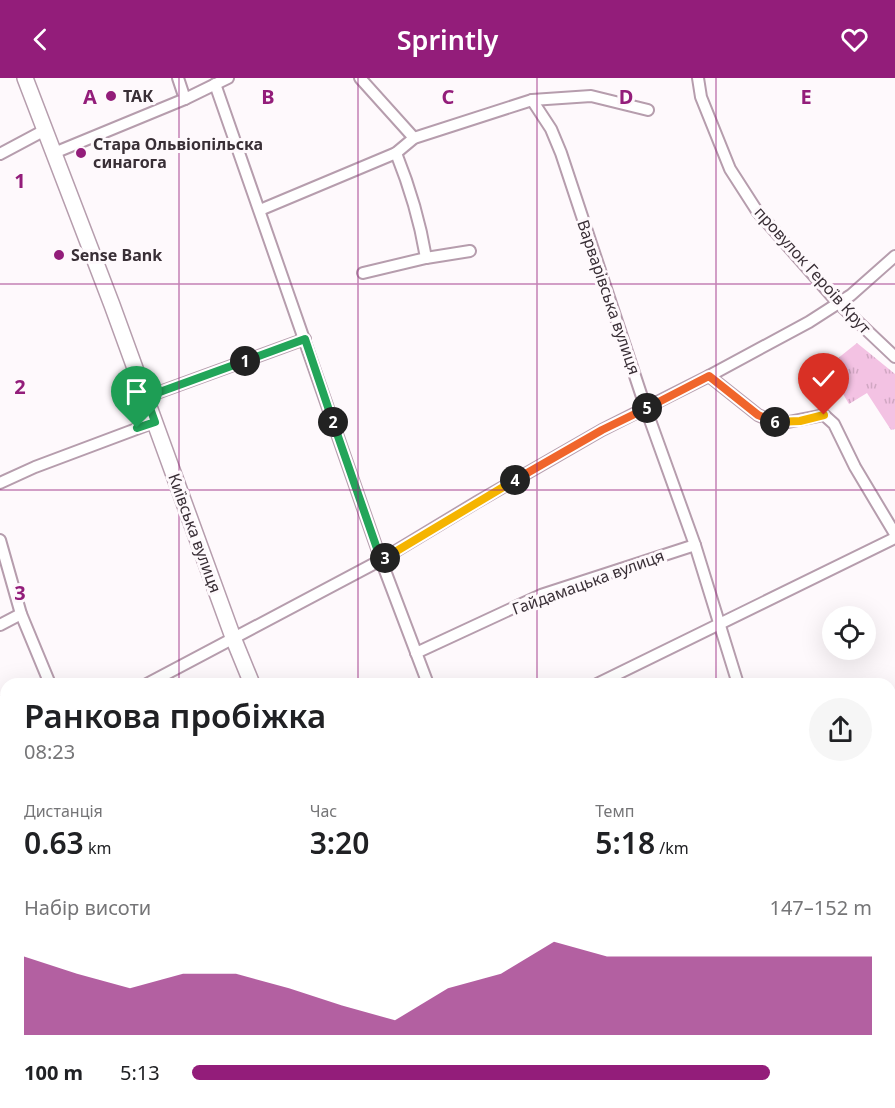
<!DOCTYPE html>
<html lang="uk">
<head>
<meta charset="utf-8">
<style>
  body { margin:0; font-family:"Noto Sans",sans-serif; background:#f6f6f6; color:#202124; height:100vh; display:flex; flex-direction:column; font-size:22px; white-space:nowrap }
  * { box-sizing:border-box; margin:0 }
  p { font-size:20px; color:#757577 }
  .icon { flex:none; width:33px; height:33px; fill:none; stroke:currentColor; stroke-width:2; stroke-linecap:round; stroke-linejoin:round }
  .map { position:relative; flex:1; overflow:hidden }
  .panel { position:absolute; left:0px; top:600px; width:896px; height:430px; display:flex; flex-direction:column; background:#fff; border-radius:18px 18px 0 0; box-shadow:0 6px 24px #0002 }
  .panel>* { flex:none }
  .tools { position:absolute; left:822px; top:528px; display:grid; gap:12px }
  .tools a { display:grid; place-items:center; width:54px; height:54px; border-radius:50%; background:#fff; box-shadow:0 6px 24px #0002; font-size:30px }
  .pin { position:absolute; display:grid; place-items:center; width:51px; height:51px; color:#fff; margin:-62px -26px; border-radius:50% 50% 50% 0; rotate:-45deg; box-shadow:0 0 6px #0007 }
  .pin .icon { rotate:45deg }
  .km { position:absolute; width:30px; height:30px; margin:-15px; border-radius:50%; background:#222; color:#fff; font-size:16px; line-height:30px; text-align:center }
  .round { display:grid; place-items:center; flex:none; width:63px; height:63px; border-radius:32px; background:#f6f6f6 }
  .overview { display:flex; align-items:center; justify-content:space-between; height:102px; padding:0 24px }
  h1 { font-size:33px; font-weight:600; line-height:45px }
  .stats { display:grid; grid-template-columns:repeat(3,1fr); gap:9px; height:102px; padding:6px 24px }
  .stats div { display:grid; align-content:center }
  .stats b { font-size:30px; font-weight:600 }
  .stats small { font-size:16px; font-weight:400 }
  .stats p { font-size:16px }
  .chart { height:168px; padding:12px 24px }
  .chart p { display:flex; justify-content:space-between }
  .chart svg { width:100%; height:108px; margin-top:6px; fill:#931d7a; opacity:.7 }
  ul { padding:0 24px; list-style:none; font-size:20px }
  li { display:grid; grid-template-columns:96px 72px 1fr; align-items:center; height:45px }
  li i { height:15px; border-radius:8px; background:#931d7a }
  header { display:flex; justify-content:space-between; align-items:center; height:78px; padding:0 24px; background:#931d7a; color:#fff; font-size:27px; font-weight:600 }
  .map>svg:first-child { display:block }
  .grass { fill:url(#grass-tufts) }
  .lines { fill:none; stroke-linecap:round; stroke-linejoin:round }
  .street-casing { stroke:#b69dad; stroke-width:14 }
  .primary-casing { stroke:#b69dad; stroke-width:18 }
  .street { stroke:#fff; stroke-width:10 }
  .primary { stroke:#fff; stroke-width:15 }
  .split-1-casing { stroke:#fff; stroke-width:12 }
  .split-2-casing { stroke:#fff; stroke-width:12 }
  .split-3-casing { stroke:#fff; stroke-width:12 }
  .split-4-casing { stroke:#fff; stroke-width:12 }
  .split-5-casing { stroke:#fff; stroke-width:12 }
  .split-6-casing { stroke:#fff; stroke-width:12 }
  .split-7-casing { stroke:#fff; stroke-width:12 }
  .split-1 { stroke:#22a559; stroke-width:8 }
  .split-2 { stroke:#22a559; stroke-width:8 }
  .split-3 { stroke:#22a559; stroke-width:8 }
  .split-4 { stroke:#f5b400; stroke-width:8 }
  .split-5 { stroke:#f0652b; stroke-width:8 }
  .split-6 { stroke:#f0652b; stroke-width:8 }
  .split-7 { stroke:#f5b400; stroke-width:8 }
  .grid { fill:none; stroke:#931d7a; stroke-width:1.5; stroke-opacity:0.55 }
  .poi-dot { fill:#931d7a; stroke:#fef9fc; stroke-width:2 }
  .labels { text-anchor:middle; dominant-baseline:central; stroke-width:6; stroke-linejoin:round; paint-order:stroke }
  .poi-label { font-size:16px; font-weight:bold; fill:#392f36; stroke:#fef9fc; text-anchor:start }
  .street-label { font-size:16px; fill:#392f36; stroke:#fef9fc }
  .grid-label { font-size:20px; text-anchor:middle; font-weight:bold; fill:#931d7a; stroke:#fef9fc; stroke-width:6; stroke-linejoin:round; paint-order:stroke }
</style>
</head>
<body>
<header><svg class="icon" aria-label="back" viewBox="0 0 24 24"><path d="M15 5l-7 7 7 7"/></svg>Sprintly<svg class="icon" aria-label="heart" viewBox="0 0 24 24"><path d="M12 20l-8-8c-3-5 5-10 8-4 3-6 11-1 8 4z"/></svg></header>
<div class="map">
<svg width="895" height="1030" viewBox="0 0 895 1030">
  <defs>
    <pattern id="grass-tufts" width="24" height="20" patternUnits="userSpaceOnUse" patternTransform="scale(1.5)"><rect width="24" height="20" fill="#f3c2e3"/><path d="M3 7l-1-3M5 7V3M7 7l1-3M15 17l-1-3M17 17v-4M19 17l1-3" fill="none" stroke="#d1a7c3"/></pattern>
  </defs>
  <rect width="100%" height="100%" fill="#fef9fc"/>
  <path class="grass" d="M857,265L895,296V351L891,352L867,315L849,326L827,289Z"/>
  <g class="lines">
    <g class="street-casing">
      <g id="street">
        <path d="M178,0L185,21"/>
        <path d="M360,0L414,60"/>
        <path d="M698,0L701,19L730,91L757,133L838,225L895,279"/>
        <path d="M215,6L381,482L428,606"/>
        <path d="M532,22L551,51L561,75L646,331L695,467L738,606"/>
        <path d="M54,75L185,21L228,0"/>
        <path d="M396,75C410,110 420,143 426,180"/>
        <path d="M0,76L45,52"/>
        <path d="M260,132L396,75L414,60L532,22L591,18L648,32"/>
        <path d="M363,195L426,180L470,173"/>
        <path d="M709,298L758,337L778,346L824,337L834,346L855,389L895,456"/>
        <path d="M146,319L305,261"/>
        <path d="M0,405L35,389L155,344"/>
        <path d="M0,462L21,536L50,606"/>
        <path d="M0,547L21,536"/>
        <path d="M416,575L541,517L695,467"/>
        <path d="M147,606L381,482L477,424L602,352L709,298L809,244L851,217L895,178"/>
        <path d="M597,606L895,460"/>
        <path d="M890,677L895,675"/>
        <path d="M2,680L6,692"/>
        <path d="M0,900L6,898"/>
        <path d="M890,915L895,912"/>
        <path d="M0,1021L4,1030"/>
        <path d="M123,1024L125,1030"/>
        <path d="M871,1024L873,1030"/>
        <path d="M569,1030L571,1024"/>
      </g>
    </g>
    <g class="primary-casing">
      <g id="primary">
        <path d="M25,0L112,227L234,562L252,606"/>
        <path d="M408,1024L410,1030"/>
      </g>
    </g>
    <use href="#street" class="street"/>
    <use href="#primary" class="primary"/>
  </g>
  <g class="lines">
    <g class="split-1-casing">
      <path id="split-1" d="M137,350L155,344L146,319L245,283"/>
    </g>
    <g class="split-2-casing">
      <path id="split-2" d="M245,283L305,261L333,344"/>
    </g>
    <g class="split-3-casing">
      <path id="split-3" d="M333,344L381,482L385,480"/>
    </g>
    <g class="split-4-casing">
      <path id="split-4" d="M385,480L515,402"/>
    </g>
    <g class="split-5-casing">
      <path id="split-5" d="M515,402L602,352L647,330"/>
    </g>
    <g class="split-6-casing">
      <path id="split-6" d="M647,330L709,298L758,337L775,344"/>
    </g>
    <g class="split-7-casing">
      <path id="split-7" d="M775,344L800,343L824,337"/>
    </g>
    <use href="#split-1" class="split-1"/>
    <use href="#split-2" class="split-2"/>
    <use href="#split-3" class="split-3"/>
    <use href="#split-4" class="split-4"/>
    <use href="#split-5" class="split-5"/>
    <use href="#split-6" class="split-6"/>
    <use href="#split-7" class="split-7"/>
  </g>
  <path class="grid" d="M179,0V606M358,0V606M537,0V606M716,0V606M0,206H895M0,412H895M0,618H6M890,618H895M0,824H6M890,824H895M179,1024V1030M358,1024V1030M537,1024V1030M716,1024V1030"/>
  <g class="poi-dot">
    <circle cx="111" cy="18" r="6"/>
    <circle cx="81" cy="75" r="6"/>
    <circle cx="59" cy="177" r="6"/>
  </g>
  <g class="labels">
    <g class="poi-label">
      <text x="123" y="18">ТАК</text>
      <text x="93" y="66">Стара Ольвіопільска<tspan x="93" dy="18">синагога</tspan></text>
      <text x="71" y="177">Sense Bank</text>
    </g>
    <g class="street-label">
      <text transform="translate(813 192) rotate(48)">провулок Героїв Крут</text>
      <text transform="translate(609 219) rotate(71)">Варварівська вулиця</text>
      <text transform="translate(195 455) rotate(70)">Київська вулиця</text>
      <text transform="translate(588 504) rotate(-20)">Гайдамацька вулиця</text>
    </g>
  </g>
  <g class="grid-label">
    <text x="90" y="26">A</text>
    <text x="268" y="26">B</text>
    <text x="448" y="26">C</text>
    <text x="626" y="26">D</text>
    <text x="806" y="26">E</text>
    <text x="20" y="110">1</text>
    <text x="20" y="316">2</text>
    <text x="20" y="522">3</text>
  </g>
</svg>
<div class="tools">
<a><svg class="icon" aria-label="locate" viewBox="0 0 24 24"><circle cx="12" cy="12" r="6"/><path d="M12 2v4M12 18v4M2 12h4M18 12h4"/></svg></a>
</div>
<div class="pin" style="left:137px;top:350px;background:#1e9e55"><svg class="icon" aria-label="arrive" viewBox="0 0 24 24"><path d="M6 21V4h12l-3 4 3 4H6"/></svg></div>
<div class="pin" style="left:824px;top:337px;background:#d93025"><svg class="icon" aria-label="check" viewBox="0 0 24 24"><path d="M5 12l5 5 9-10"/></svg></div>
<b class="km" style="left:245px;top:283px">1</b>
<b class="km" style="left:333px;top:344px">2</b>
<b class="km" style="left:385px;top:480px">3</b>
<b class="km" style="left:515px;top:402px">4</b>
<b class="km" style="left:647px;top:330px">5</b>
<b class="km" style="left:775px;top:344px">6</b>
<section class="panel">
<div class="overview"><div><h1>Ранкова пробіжка</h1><p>08:23</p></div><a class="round"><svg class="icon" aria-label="share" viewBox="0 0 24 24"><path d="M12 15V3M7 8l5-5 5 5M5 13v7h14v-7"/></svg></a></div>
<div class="stats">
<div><p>Дистанція</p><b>0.63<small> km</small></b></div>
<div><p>Час</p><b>3:20</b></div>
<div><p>Темп</p><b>5:18<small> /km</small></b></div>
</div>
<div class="chart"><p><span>Набір висоти</span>147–152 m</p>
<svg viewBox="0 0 160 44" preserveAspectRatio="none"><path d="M0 44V12L10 19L20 25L30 19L40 19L50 25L60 32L70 38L80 25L90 19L100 6L110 12L120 12L130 12L140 12L150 12L160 12V44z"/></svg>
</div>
<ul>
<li><b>100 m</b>5:13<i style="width:85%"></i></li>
</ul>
</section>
</div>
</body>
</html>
